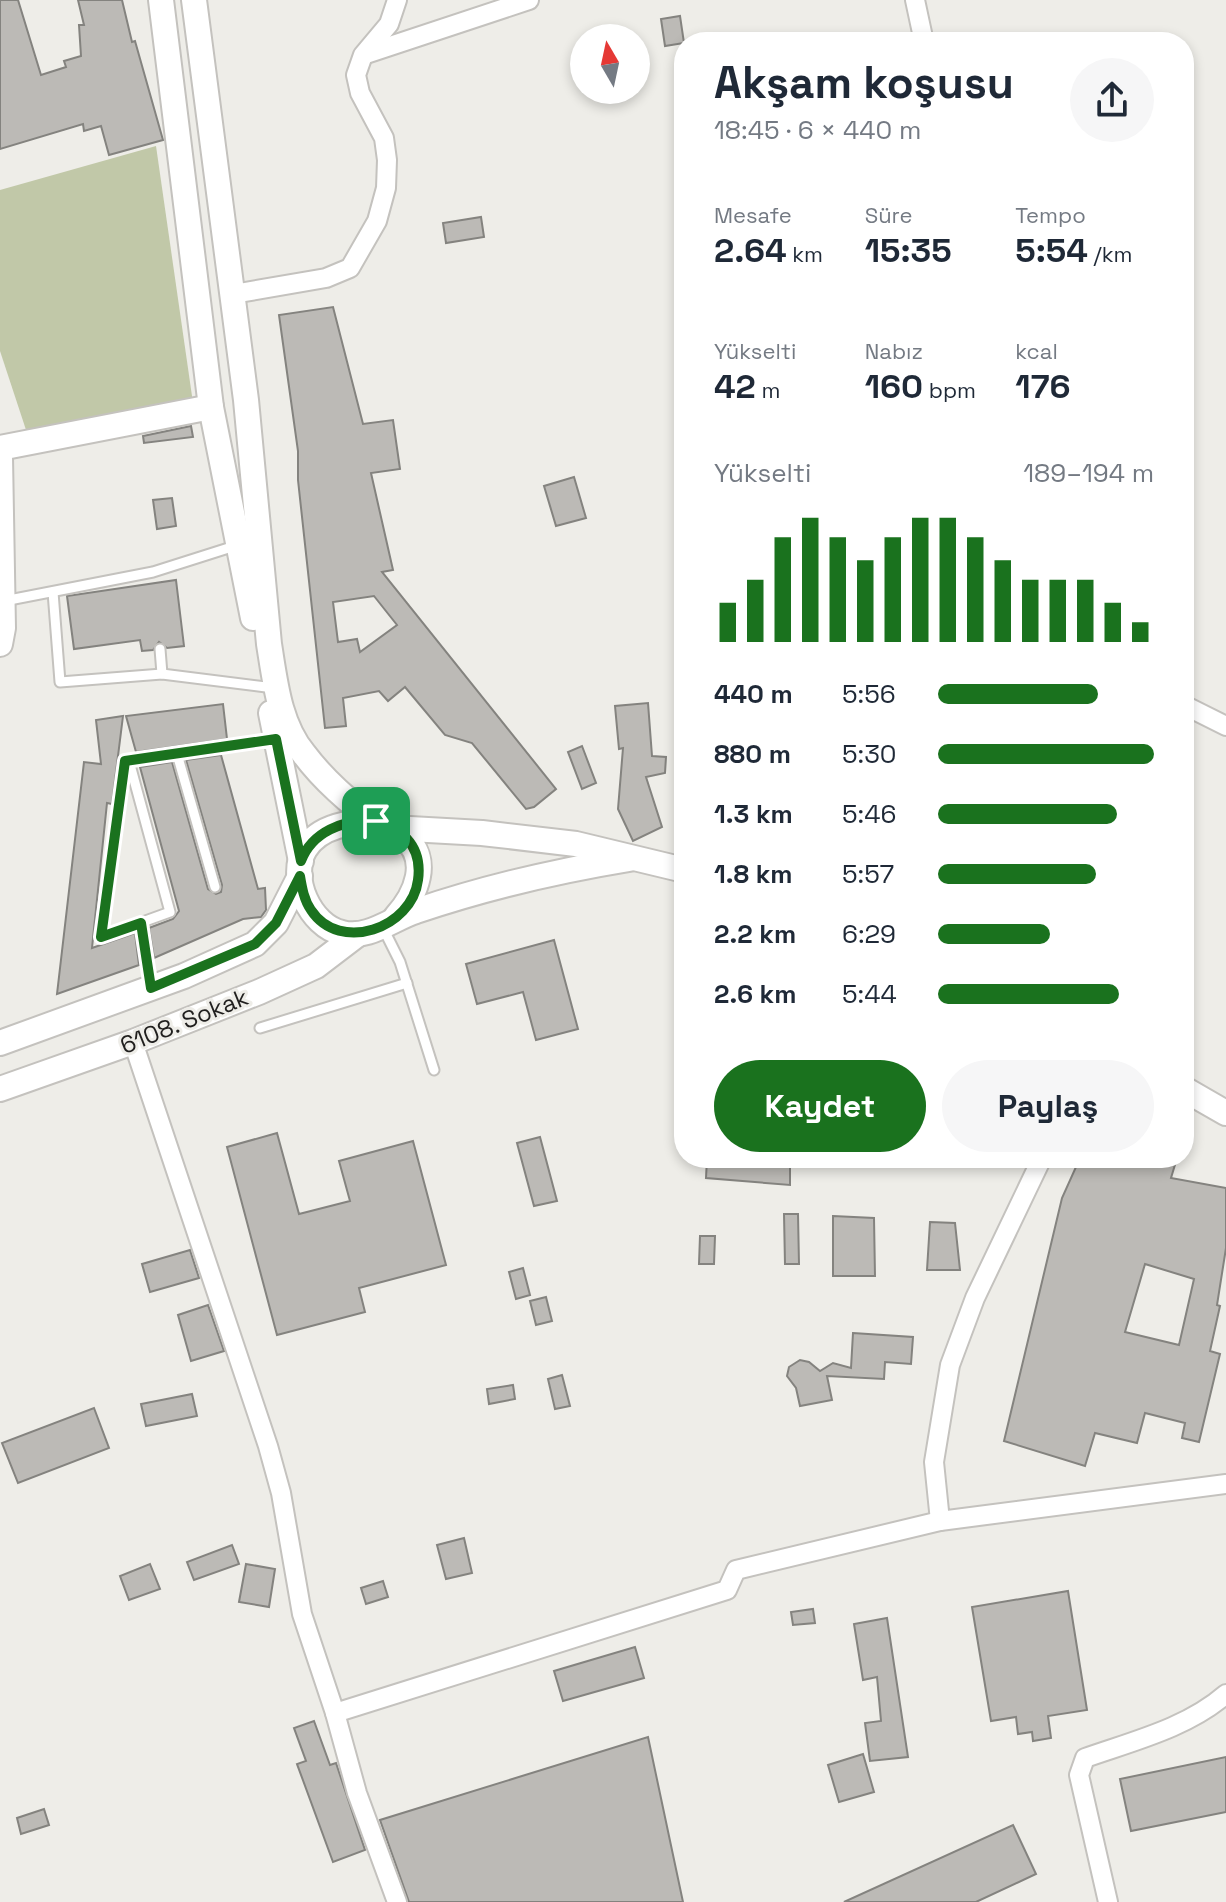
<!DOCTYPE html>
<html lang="tr">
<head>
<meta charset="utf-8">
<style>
  body { margin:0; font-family:"Space Grotesk",sans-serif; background:#f6f6f7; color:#1f2937; height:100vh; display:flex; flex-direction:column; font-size:30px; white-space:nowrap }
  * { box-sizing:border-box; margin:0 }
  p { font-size:26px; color:#747a83 }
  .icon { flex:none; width:44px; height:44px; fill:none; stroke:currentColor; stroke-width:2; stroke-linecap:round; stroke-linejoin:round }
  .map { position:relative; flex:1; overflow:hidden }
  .drawer { position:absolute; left:674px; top:32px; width:520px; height:1136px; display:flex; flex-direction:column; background:#fff; border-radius:32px; box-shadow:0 4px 12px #0003 }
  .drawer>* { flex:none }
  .needle { width:52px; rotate:351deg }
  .fabs { position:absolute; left:570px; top:24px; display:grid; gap:16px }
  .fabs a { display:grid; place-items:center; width:80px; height:80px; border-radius:50%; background:#fff; box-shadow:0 4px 12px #0003; font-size:40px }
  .pin { position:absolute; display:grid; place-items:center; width:68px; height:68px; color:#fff; margin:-34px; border-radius:16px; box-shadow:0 4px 12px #0006 }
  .round { display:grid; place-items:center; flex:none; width:84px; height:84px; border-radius:42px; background:#f6f6f7 }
  .summary { display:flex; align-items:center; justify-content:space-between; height:136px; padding:0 40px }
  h1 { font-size:44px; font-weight:700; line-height:60px }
  .metrics { display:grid; grid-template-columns:repeat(3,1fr); gap:12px; height:136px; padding:8px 40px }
  .metrics div { display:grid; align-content:center }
  .metrics b { font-size:34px; font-weight:700 }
  .metrics small { font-size:22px; font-weight:400 }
  .metrics p { font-size:22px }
  .chart { height:224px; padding:16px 40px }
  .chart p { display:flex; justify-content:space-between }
  .chart svg { width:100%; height:144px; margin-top:8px; stroke:#1a721e; stroke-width:6 }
  .action { display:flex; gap:16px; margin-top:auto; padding:16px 40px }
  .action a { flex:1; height:92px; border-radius:48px; background:#1a721e; color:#fff; font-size:32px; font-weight:700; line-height:92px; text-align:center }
  .action a+a { background:#f6f6f7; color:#1f2937 }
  ul { padding:0 40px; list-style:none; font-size:26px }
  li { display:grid; grid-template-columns:128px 96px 1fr; align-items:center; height:60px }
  li i { height:20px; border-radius:10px; background:#1a721e }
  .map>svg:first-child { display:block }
  .green { fill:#c1c8a8 }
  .building { fill:#bcbab6; stroke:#84837f; stroke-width:2; fill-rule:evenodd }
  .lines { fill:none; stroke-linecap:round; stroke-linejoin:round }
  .lane-casing { stroke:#c4c2be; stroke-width:13 }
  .street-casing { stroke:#c4c2be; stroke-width:22 }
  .secondary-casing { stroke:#c4c2be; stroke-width:28 }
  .lane { stroke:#fff; stroke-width:9 }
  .street { stroke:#fff; stroke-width:18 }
  .secondary { stroke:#fff; stroke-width:24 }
  .route-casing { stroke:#fff; stroke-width:16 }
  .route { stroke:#1a721e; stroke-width:10 }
  .labels { text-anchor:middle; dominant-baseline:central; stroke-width:6; stroke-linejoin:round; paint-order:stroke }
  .street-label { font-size:24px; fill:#201f1e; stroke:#eeede8 }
</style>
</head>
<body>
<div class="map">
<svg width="1226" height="1902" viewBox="0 0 1226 1902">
  <rect width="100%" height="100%" fill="#eeede8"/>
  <path class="green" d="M156,146L193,403L29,439L0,351V190Z"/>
  <g class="building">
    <path d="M0,0H18L41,75L66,67L64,61L81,56L79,25H84L78,0H122L132,42L135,41L163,140L109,155L101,126L84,131L83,124L0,149Z"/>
    <path d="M680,16L684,43L665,46L661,19Z"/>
    <path d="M481,217L484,237L446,243L443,223Z"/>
    <path d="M333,307L363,424L393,420L400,469L371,473L393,570L382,572L556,789L534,807L526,809L472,743L445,735L405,687L388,701L379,691L343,698L346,726L325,728L298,480V451L279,315ZM374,596L397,625L360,652L357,639L338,642L333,602Z"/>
    <path d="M191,426L193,437L144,443L143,436Z"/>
    <path d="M574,477L586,518L556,526L544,486Z"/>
    <path d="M172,498L176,526L157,529L153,500Z"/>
    <path d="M176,580L184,646L167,648L159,642L153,650L142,651L140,640L74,649L67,596Z"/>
    <path d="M648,703L652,756L666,757L665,773L646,777L662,827L633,841L618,809L623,748L619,749L615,706Z"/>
    <path d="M223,704L227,739L136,752L126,716Z"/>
    <path d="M123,716L112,804L107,803L92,948L135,933L139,965L57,994L84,762L101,764L96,720Z"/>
    <path d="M582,746L596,783L582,789L568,752Z"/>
    <path d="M221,755L258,889L265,888L266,910L261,917L243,919L154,958L149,928L173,919L179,911L140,767L172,762L208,889L216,894L221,892L222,885L186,760Z"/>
    <path d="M554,940L578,1029L536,1040L523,992L477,1004L466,964Z"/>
    <path d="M277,1133L299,1214L350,1201L339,1161L413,1141L446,1265L359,1288L365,1312L277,1335L227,1147Z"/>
    <path d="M540,1137L557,1201L534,1206L517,1143Z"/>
    <path d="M707,1158H790V1185L706,1178Z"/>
    <path d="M1080,1158H1177L1171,1178L1226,1188V1248L1217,1305L1220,1306L1210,1351L1220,1354L1199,1442L1182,1438L1185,1423L1145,1413L1137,1443L1095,1433L1085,1466L1004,1441L1062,1198ZM1145,1264L1194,1279L1179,1345L1125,1332Z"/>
    <path d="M784,1214H798L799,1264H785Z"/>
    <path d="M833,1216L874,1218L875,1276H833Z"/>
    <path d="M930,1222L955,1223L960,1270H927Z"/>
    <path d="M700,1236H715L714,1264H699Z"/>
    <path d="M190,1250L199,1278L150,1292L142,1264Z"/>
    <path d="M523,1268L530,1295L516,1299L509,1272Z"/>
    <path d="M546,1297L552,1321L536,1325L530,1301Z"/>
    <path d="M208,1305L224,1351L191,1361L178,1315Z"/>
    <path d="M853,1333L913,1337L911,1364L885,1362L884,1379L827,1376L832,1400L800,1406L796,1388L787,1376L789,1367L800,1360L809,1362L820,1371L833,1363L851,1368Z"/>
    <path d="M562,1375L570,1406L555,1409L548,1379Z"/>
    <path d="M513,1385L515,1399L489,1404L487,1389Z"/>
    <path d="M192,1394L197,1416L146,1426L141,1404Z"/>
    <path d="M94,1408L109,1448L18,1483L2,1443Z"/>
    <path d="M464,1538L472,1573L446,1579L437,1545Z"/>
    <path d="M232,1545L239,1564L194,1580L187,1562Z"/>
    <path d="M150,1564L160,1589L129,1600L120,1576Z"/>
    <path d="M246,1564L275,1569L269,1607L239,1602Z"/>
    <path d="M383,1581L388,1597L366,1604L361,1588Z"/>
    <path d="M1068,1591L1087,1710L1048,1716L1051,1738L1033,1741L1032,1732L1018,1734L1016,1717L991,1721L972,1607Z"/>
    <path d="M813,1609L815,1623L793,1625L791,1612Z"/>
    <path d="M887,1618L908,1757L870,1761L865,1723L881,1721L877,1677L863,1680L854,1624Z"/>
    <path d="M635,1647L644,1678L563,1701L554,1671Z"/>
    <path d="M314,1721L330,1765L336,1763L365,1850L333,1862L297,1764L306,1761L294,1728Z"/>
    <path d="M648,1737L683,1902H409L380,1820Z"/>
    <path d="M863,1754L874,1792L839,1802L828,1765Z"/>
    <path d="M1226,1757V1812L1131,1831L1120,1779Z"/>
    <path d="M44,1809L49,1825L21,1834L17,1818Z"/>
    <path d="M1013,1825L1036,1874L976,1902H844Z"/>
  </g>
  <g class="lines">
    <g class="lane-casing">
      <g id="lane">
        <path d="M53,592L60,682L162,674"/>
        <path d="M4,601L153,572L238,545"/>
        <path d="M160,649L162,674L266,687"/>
        <path d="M177,754L215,887"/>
        <path d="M129,761L170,912L101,937L125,761H129L276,739"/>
        <path d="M141,923L150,987"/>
        <path d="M382,926L400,962L434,1070"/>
        <path d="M260,1028L407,983"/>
      </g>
    </g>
    <g class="street-casing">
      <g id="street">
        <path d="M915,0L924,42"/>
        <path d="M366,54L529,0"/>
        <path d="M233,294L326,278L350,268L377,221L386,188L387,160L384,138L360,93L356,75L363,55L389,24L397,0"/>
        <path d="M1184,705L1226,726"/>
        <path d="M133,1042L268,1446L281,1493L302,1614L335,1713L357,1793L397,1902"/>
        <path d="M1042,1158L975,1298L950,1365L934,1462L940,1521L1226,1484"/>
        <path d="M335,1713L727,1590L736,1570L940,1521"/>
        <path d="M1108,1902L1079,1775L1085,1758C1133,1741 1187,1728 1226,1694"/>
      </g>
    </g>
    <g class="secondary-casing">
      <g id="secondary">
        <path d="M161,0L211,407L253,618"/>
        <path d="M194,0L246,400L269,644C275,681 279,724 304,754C322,778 351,805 376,821C385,826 395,829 403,836C432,859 416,895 396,917"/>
        <path d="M0,448L211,407"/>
        <path d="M0,457L3,628L0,644"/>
        <path d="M271,713L301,861"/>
        <path d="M376,821C351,822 320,825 305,849C288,877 310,926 342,933C368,940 393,918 416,911C487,887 556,871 629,859"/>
        <path d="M392,828L482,833L576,844L684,870"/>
        <path d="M0,1043L184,976L255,944L276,923L300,876"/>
        <path d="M0,1089L133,1042L259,992L316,966L358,934"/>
        <path d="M1184,1089L1226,1113"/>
      </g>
    </g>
    <use href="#lane" class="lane"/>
    <use href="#street" class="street"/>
    <use href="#secondary" class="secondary"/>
  </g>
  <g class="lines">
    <g class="route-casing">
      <path id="route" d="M276,739L301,861C323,803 428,809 418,880C412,928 340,954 311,910C304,900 302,888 300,876L276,923L255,944L151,988L141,923L101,937L125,761Z"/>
    </g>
    <use href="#route" class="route"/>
  </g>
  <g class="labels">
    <g class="street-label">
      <text transform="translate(184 1021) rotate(-22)">6108. Sokak</text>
    </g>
  </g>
</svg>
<div class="fabs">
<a><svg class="needle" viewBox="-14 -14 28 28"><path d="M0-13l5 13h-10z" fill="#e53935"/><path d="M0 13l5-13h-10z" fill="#747a83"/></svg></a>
</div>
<div class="pin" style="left:376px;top:821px;background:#1e9e55"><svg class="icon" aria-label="arrive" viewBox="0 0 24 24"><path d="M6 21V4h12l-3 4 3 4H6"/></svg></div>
<section class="drawer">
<div class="summary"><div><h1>Akşam koşusu</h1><p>18:45 · 6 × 440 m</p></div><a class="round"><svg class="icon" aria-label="share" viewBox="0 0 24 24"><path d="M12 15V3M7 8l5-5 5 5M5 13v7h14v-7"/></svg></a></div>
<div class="metrics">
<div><p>Mesafe</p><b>2.64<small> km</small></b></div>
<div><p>Süre</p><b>15:35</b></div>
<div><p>Tempo</p><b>5:54<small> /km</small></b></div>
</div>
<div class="metrics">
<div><p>Yükselti</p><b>42<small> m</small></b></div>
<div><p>Nabız</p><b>160<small> bpm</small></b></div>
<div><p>kcal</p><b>176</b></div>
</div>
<div class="chart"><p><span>Yükselti</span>189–194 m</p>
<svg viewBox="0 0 160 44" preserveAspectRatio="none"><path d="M5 44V32M15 44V25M25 44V12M35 44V6M45 44V12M55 44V19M65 44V12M75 44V6M85 44V6M95 44V12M105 44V19M115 44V25M125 44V25M135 44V25M145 44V32M155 44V38"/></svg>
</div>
<ul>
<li><b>440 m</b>5:56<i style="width:74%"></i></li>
<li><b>880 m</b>5:30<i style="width:100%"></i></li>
<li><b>1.3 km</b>5:46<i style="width:83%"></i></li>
<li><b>1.8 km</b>5:57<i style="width:73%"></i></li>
<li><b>2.2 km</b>6:29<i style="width:52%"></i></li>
<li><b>2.6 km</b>5:44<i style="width:84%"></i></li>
</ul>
<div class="action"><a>Kaydet</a><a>Paylaş</a></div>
</section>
</div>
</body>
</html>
